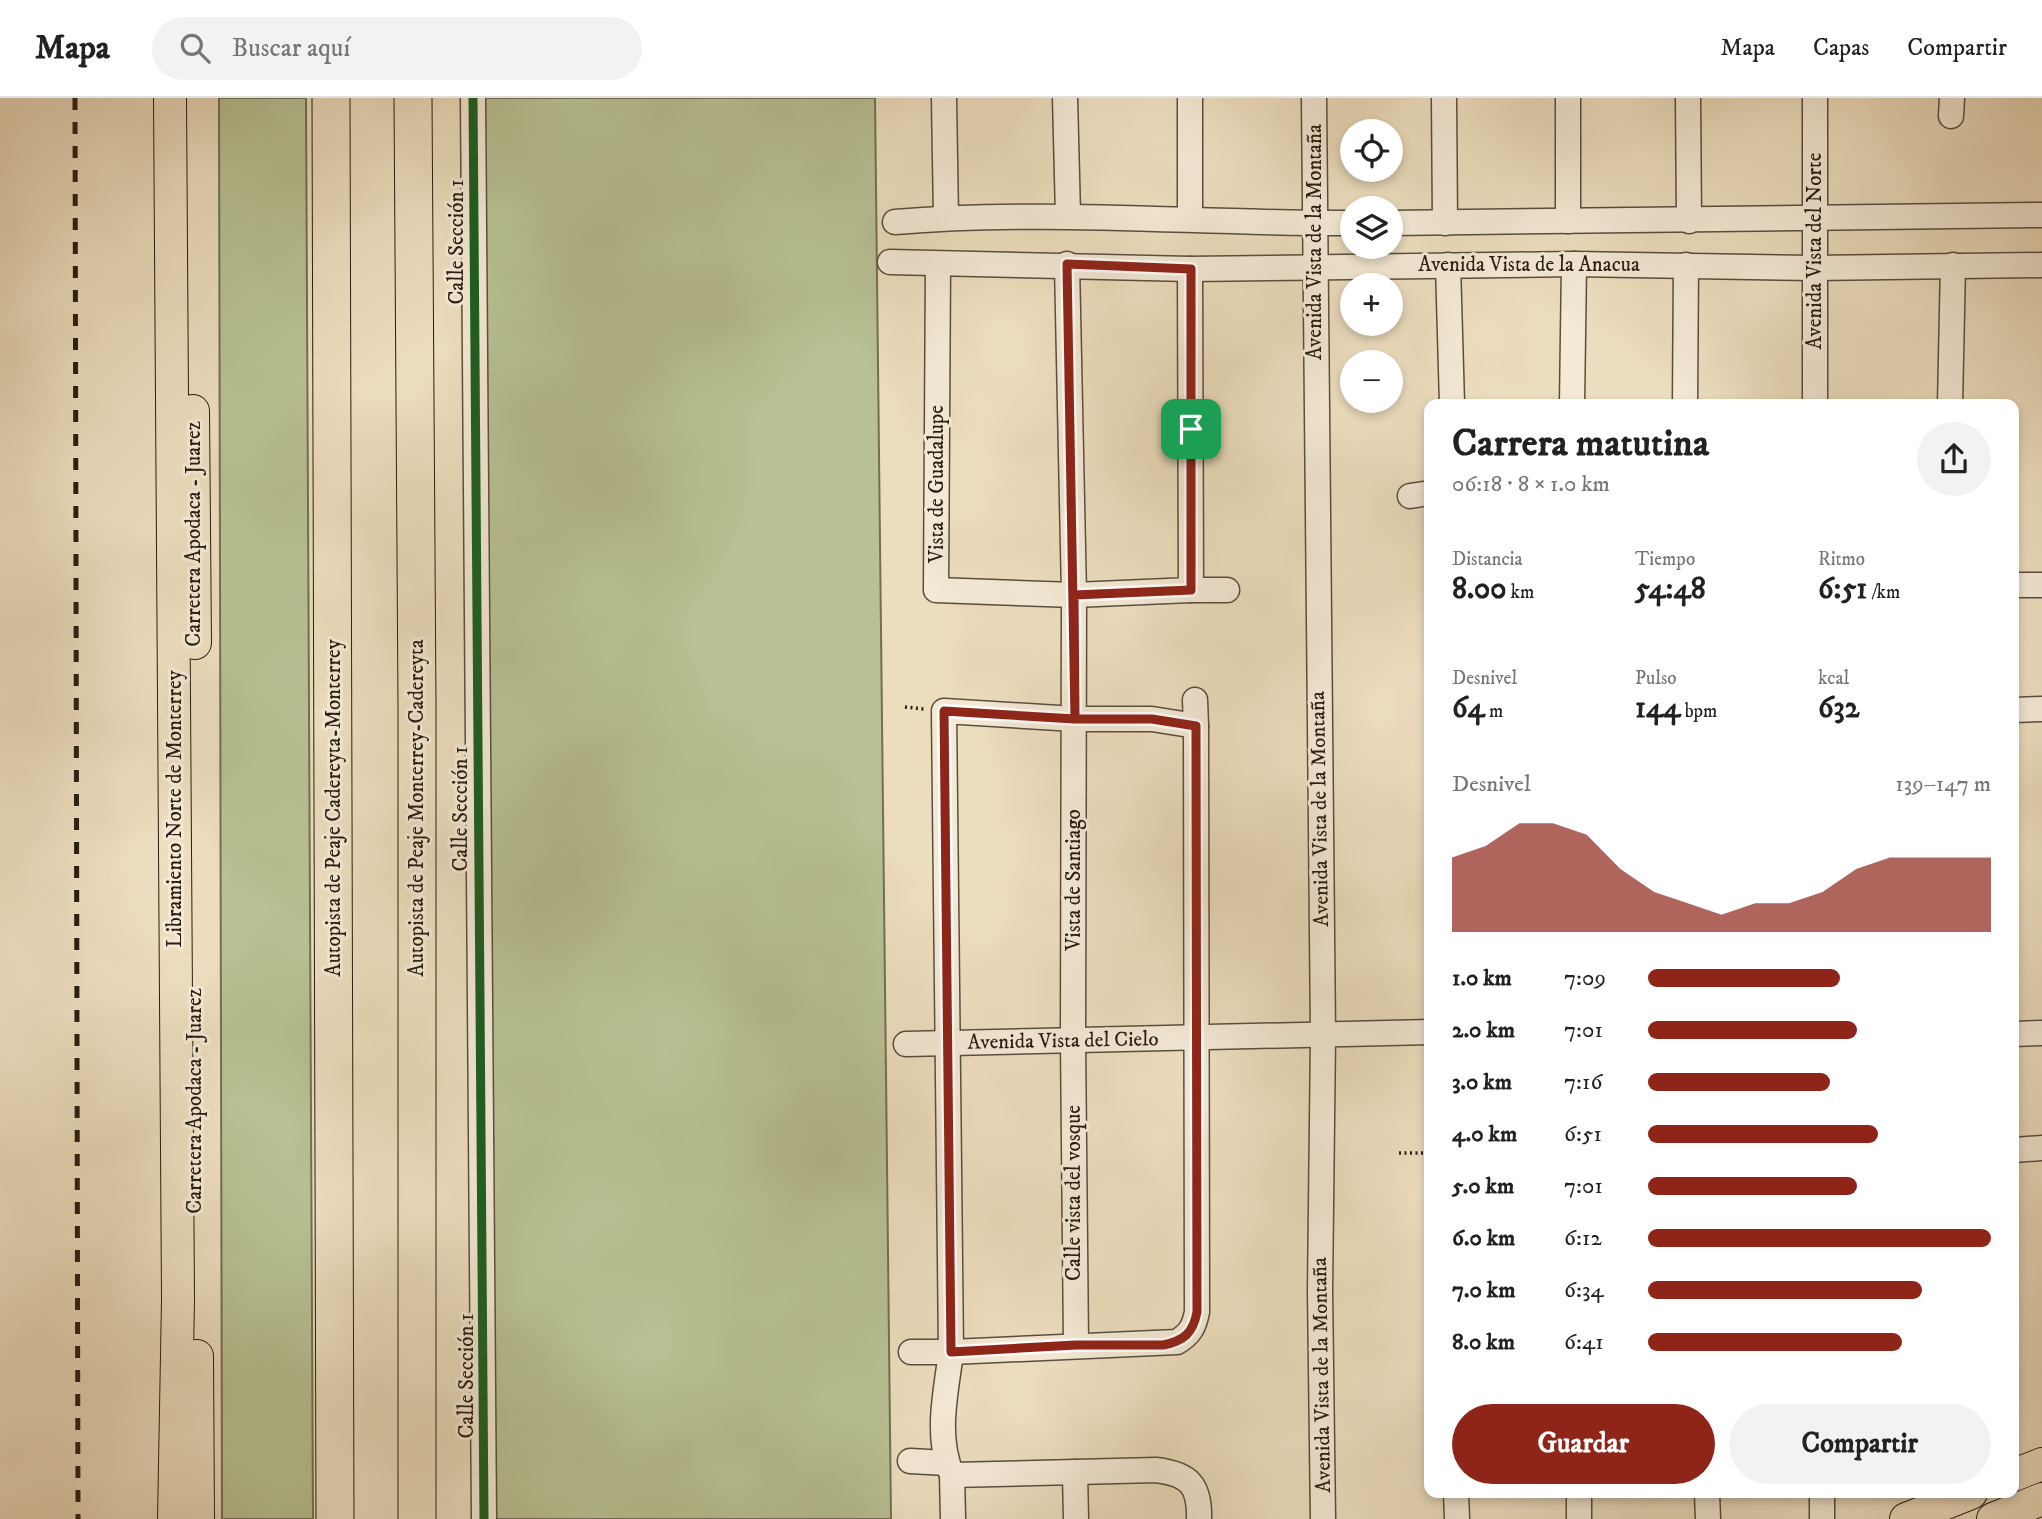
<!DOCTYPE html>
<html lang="es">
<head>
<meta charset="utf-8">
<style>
  body { margin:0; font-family:"IM FELL DW Pica",serif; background:#f2f2f2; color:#222; height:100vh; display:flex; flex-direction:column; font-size:26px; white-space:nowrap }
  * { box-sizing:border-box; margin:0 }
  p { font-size:23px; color:#767676 }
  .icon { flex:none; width:38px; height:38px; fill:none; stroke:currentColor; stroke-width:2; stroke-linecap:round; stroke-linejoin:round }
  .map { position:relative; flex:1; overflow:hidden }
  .side { position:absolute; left:1424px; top:301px; width:595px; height:1099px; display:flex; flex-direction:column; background:#fff; border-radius:14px; box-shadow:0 4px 10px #0003 }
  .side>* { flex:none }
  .fabs { position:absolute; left:1340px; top:21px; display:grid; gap:14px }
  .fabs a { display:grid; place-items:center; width:63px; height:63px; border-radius:50%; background:#fff; box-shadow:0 4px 10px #0003; font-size:35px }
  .pin { position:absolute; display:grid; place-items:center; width:60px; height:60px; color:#fff; margin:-30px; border-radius:14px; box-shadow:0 4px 10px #0006 }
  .round { display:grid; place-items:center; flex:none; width:74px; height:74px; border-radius:37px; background:#f2f2f2 }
  .head { display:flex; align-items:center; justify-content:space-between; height:119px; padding:0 28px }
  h1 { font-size:38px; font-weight:800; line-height:52px }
  .metrics { display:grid; grid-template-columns:repeat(3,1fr); gap:10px; height:119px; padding:7px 28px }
  .metrics div { display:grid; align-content:center }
  .metrics b { font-size:30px; font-weight:800 }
  .metrics small { font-size:19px; font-weight:400 }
  .metrics p { font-size:19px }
  .chart { height:196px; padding:14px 28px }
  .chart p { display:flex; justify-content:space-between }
  .chart svg { width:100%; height:126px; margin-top:7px; fill:#8f2418; opacity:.7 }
  .action { display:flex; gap:14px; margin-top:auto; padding:14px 28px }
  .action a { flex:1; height:80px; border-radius:42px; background:#8f2418; color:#fff; font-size:28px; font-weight:800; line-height:80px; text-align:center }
  .action a+a { background:#f2f2f2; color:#222 }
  ul { padding:0 28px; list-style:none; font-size:23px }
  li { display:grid; grid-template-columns:112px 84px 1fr; align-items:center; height:52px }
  li i { height:18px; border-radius:9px; background:#8f2418 }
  header { display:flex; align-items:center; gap:42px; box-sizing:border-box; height:98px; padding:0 35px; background:#fff; border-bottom:2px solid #e0e0e0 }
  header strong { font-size:33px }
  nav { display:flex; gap:38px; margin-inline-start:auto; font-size:24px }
  .search { width:490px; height:63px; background:#f2f2f2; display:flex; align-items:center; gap:18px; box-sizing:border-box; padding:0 24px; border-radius:38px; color:#767676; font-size:26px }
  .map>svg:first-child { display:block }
  .green { fill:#b7c193; stroke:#707053; stroke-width:2 }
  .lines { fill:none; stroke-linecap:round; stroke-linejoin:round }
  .minor-casing { stroke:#5a4e3e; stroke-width:27 }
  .major-casing { stroke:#291e13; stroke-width:34 }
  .highway-casing { stroke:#291e13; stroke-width:39 }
  .path { stroke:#291e13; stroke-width:3.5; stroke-dasharray:2 3.5; stroke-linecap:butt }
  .minor { stroke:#f3e9d5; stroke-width:24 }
  .major { stroke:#ecddbe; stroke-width:32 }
  .highway { stroke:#ecddbe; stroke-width:37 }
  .rail { stroke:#291e13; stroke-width:5; stroke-dasharray:12 12; stroke-linecap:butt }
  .cycleway-casing { stroke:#f3e9d5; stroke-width:13 }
  .cycleway { stroke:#1b5e20; stroke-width:9 }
  .route-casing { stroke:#fff; stroke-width:14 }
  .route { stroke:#8f2418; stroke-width:9 }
  .labels { text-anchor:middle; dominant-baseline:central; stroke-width:6; stroke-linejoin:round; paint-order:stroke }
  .street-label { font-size:21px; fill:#291e13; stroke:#f3e9d5 }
</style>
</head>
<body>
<header>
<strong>Mapa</strong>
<div class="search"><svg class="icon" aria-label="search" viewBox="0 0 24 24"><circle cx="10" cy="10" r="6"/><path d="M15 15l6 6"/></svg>Buscar aquí</div>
<nav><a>Mapa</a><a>Capas</a><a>Compartir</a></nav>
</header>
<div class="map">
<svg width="2042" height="1421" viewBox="0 0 2042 1421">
  <rect width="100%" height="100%" fill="#ecddbe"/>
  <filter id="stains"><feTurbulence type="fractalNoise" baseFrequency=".00286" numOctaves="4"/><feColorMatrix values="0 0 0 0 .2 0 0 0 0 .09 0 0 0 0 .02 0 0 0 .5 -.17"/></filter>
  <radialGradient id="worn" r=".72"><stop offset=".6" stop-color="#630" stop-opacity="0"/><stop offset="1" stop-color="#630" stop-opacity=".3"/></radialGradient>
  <g class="green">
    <path d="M219,0H306L313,1421H222Z"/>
    <path d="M483,0H875L891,1421H492Z"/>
  </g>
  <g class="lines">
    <g class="minor-casing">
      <g id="minor">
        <path d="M473,0L484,1421"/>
        <path d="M944,0L946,120"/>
        <path d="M1065,0L1068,117"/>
        <path d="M1190,0V120"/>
        <path d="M1314,0L1323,938L1320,1193L1323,1421"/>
        <path d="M1444,0L1445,125"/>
        <path d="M1568,0V123"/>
        <path d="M1688,0L1689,123"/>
        <path d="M1951,18L1952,0"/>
        <path d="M895,124C1048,111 1200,126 1353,125"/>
        <path d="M1391,125C1608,124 1825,118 2042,117"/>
        <path d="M890,164L1190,171L1574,166L1814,170L2042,167"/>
        <path d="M938,166L936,492L1074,497L1191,492L1190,171"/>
        <path d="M1067,166L1074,497L1073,943L1076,1247"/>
        <path d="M1448,167L1452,306"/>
        <path d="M1572,306L1574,166"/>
        <path d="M1685,306L1686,167"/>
        <path d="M1815,306V0"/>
        <path d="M1950,306L1953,167"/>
        <path d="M1410,398L1430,395"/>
        <path d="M2014,487H2042"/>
        <path d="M1191,492H1227"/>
        <path d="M1195,602L1196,628"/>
        <path d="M2014,612L2042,611"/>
        <path d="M944,613L1075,621H1152L1196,628L1197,1214C1194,1229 1190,1236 1177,1244L951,1254Z"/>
        <path d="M2014,936L2042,935"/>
        <path d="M906,946L1430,934"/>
        <path d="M2014,1052L2042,1050"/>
        <path d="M911,1254H951C946,1295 935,1338 952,1377"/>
        <path d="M910,1363L947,1365"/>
        <path d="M1075,1374L1076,1421"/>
        <path d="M1456,1395L1457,1421"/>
        <path d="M1707,1395L1708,1421"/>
        <path d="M1822,1395V1421"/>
        <path d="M953,1421L952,1377L1156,1372C1189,1376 1200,1387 1199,1421"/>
        <path d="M1579,1421V1395"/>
      </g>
    </g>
    <g class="major-casing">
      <g id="major">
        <path d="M170,0L178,1202L174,1421"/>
        <path d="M193,313L195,545"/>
        <path d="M197,1258L198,1421"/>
        <path d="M2014,1377L2042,1366"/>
        <path d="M1906,1421L1971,1395"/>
        <path d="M1993,1421L2042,1401"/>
      </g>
    </g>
    <g class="highway-casing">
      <g id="highway">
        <path d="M331,0L335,1421"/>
        <path d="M413,0L417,607V1421"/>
      </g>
    </g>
    <g class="path">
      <path d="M905,609L924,611"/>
      <path d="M1399,1055H1430"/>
    </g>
    <use href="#minor" class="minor"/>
    <use href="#major" class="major"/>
    <use href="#highway" class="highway"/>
    <path class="rail" d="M75,0L78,1421"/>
    <g class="cycleway-casing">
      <g id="cycleway">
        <path d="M473,0L484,1421"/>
        <path d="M944,613L1075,621H1152L1196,628L1197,1214C1194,1229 1190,1236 1177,1244L951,1254Z"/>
      </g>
    </g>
    <use href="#cycleway" class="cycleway"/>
  </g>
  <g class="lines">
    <g class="route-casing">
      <path id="route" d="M1191,331V492L1074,497L1075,621L944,613L951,1254L1076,1247H1163C1184,1243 1193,1235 1197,1214L1196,628L1152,621H1075L1067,166L1191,171V331"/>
    </g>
    <use href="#route" class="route"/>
  </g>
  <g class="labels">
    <g class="street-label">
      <text transform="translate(457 144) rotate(-90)">Calle Sección 1</text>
      <text transform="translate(1315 144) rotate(-90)">Avenida Vista de la Montaña</text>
      <text transform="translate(1815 153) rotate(-90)">Avenida Vista del Norte</text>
      <text x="1529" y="167">Avenida Vista de la Anacua</text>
      <text transform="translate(937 386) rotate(-90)">Vista de Guadalupe</text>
      <text transform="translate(194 436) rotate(-90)">Carretera Apodaca - Juarez</text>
      <text transform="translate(334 710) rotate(-90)">Autopista de Peaje Cadereyta-Monterrey</text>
      <text transform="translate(417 710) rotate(-90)">Autopista de Peaje Monterrey-Cadereyta</text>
      <text transform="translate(175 711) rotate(-90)">Libramiento Norte de Monterrey</text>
      <text transform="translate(461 711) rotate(-90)">Calle Sección 1</text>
      <text transform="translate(1320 711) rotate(-91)">Avenida Vista de la Montaña</text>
      <text transform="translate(1074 782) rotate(-90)">Vista de Santiago</text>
      <text transform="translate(1063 943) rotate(-1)">Avenida Vista del Cielo</text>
      <text transform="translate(195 1003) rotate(-90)">Carretera Apodaca - Juarez</text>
      <text transform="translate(1074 1095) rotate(-90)">Calle vista del vosque</text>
      <text transform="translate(1322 1277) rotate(-91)">Avenida Vista de la Montaña</text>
      <text transform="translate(467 1278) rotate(-90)">Calle Sección 1</text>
    </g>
  </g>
  <rect width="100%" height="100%" filter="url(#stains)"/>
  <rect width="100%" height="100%" fill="url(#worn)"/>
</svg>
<div class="fabs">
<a><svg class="icon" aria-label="locate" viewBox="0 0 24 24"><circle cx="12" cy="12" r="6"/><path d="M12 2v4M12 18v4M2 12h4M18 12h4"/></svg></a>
<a><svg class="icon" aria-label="layers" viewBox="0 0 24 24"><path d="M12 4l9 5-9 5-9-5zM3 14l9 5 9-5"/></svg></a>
<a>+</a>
<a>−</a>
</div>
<div class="pin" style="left:1191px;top:331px;background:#1e9e55"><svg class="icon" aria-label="arrive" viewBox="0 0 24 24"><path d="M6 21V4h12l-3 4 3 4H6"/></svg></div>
<section class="side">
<div class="head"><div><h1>Carrera matutina</h1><p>06:18 · 8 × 1.0 km</p></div><a class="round"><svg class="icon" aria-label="share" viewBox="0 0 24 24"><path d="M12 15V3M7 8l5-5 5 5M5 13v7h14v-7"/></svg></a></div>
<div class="metrics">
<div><p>Distancia</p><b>8.00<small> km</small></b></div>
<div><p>Tiempo</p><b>54:48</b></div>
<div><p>Ritmo</p><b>6:51<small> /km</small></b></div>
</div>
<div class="metrics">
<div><p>Desnivel</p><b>64<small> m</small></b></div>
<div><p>Pulso</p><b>144<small> bpm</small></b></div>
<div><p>kcal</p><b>632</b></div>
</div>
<div class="chart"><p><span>Desnivel</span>139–147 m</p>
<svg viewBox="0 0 160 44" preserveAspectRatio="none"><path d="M0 44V18L10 14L20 6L30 6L40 10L50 22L60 30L70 34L80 38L90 34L100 34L110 30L120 22L130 18L140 18L150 18L160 18V44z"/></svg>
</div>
<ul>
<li><b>1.0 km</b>7:09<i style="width:56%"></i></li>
<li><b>2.0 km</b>7:01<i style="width:61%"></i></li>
<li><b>3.0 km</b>7:16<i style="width:53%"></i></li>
<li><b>4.0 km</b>6:51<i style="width:67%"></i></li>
<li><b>5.0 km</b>7:01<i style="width:61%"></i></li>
<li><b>6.0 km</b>6:12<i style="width:100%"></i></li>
<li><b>7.0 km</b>6:34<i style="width:80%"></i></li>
<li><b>8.0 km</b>6:41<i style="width:74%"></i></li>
</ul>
<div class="action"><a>Guardar</a><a>Compartir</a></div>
</section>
</div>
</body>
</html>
